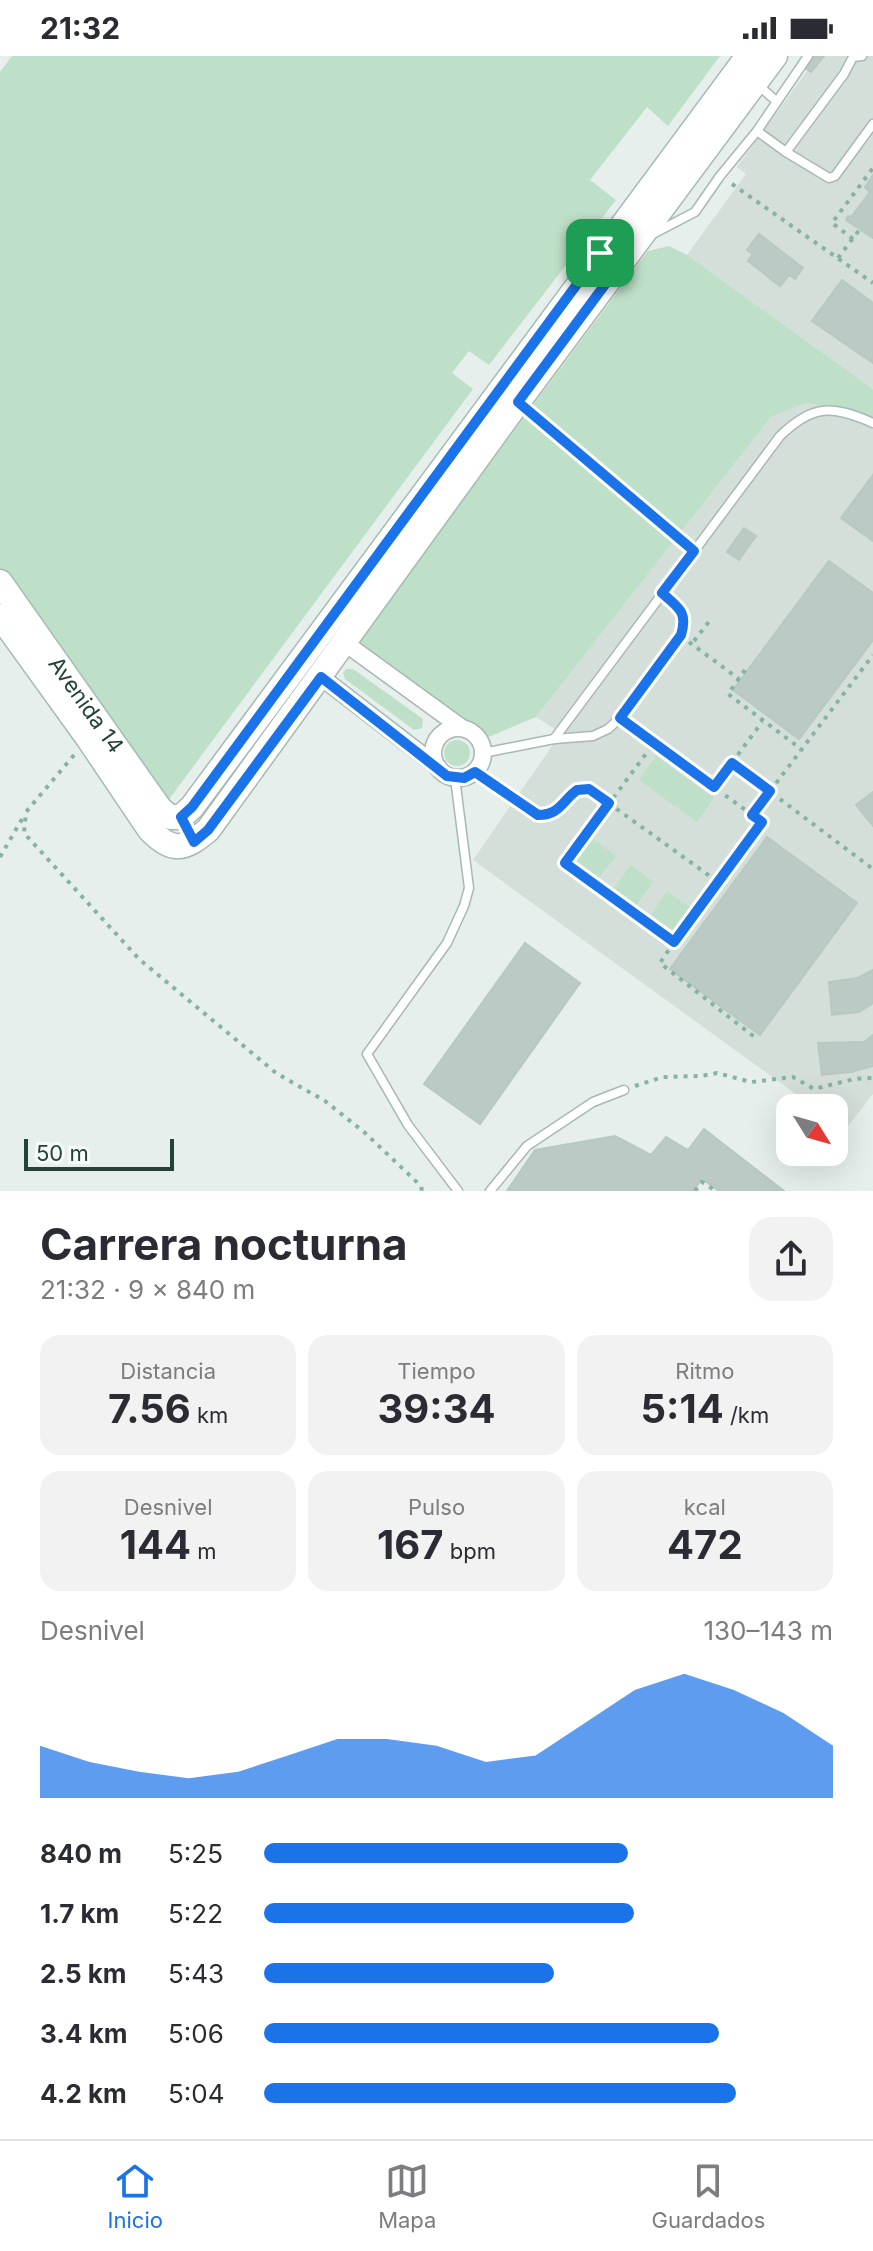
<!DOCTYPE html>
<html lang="es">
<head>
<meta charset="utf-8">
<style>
  body { margin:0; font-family:Inter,sans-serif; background:#f2f2f3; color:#2b2b33; height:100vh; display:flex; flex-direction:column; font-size:30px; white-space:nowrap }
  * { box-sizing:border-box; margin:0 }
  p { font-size:26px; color:#7c7c81 }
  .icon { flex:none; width:44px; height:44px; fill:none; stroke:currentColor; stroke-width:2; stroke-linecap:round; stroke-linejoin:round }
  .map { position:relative; height:1135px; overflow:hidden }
  .drawer { display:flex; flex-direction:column; background:#fff; flex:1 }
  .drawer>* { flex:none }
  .needle { width:52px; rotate:127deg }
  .fabs { position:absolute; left:776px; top:1038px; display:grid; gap:16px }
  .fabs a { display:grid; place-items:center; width:72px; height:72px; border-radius:16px; background:#fff; box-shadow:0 8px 32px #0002; font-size:40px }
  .scale { position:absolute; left:24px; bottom:20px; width:150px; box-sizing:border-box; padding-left:8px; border:4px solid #24423a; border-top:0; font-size:22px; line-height:28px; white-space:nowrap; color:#24423a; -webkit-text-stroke:6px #f7fbf9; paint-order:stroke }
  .pin { position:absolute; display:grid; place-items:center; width:68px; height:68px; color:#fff; margin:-34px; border-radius:16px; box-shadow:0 4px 12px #0006 }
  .round { display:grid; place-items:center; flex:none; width:84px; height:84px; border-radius:24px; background:#f2f2f3 }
  .head { display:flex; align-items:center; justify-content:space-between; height:136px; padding:0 40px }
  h1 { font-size:44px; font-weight:700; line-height:60px }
  .stats { display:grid; grid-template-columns:repeat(3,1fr); gap:12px; height:136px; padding:8px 40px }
  .stats div { display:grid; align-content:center; border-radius:20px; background:#f2f2f3; text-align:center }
  .stats b { font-size:40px; font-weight:700 }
  .stats small { font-size:22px; font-weight:400 }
  .stats p { font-size:22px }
  .chart { height:224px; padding:16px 40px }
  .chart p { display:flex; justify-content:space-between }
  .chart svg { width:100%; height:144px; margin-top:8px; fill:#1a73e8; opacity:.7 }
  ul { padding:0 40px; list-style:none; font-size:26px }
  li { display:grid; grid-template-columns:128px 96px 1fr; align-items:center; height:60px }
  li i { height:20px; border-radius:10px; background:#1a73e8 }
  .status { display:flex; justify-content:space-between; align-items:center; height:56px; padding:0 40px; background:#fff; direction:ltr }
  .status svg { height:22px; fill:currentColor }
  .menu { display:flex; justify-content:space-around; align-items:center; height:112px; border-top:2px solid #e1e1e2; background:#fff; font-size:22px; color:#7c7c81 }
  .menu a { display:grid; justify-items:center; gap:4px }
  .menu .on { color:#1a73e8 }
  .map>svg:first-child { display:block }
  .built { fill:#d4dfda }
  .green { fill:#bfe0c8 }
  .building { fill:#bbcac4; stroke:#b8c9c2; stroke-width:2 }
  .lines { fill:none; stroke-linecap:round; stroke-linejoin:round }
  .lane-casing { stroke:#a8b8b2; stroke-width:11 }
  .street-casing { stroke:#a8b8b2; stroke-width:19 }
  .secondary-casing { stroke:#a4bbb3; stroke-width:27 }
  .path { stroke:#86b3a5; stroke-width:4; stroke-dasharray:4 6; stroke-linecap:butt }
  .lane { stroke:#fff; stroke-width:8 }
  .street { stroke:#fff; stroke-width:16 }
  .secondary { stroke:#fff; stroke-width:24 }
  .route-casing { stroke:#fff; stroke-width:16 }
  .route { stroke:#1a73e8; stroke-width:10 }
  .labels { text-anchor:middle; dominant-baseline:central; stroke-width:7; stroke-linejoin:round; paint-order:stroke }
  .street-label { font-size:22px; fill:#24423a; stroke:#f7fbf9 }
</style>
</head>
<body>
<div class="status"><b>21:32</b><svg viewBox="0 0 49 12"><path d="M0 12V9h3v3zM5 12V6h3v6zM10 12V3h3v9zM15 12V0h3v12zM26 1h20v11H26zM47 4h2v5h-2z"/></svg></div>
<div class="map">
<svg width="873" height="1135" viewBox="0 0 873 1135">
  <rect width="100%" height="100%" fill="#e6efeb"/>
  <g class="built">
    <path d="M818,0H873V333L687,199L746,118L737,111Z"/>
    <path d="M806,347L845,354L873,371V1038L845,1074L834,1066V1052H815L473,804L561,677L536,661L771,361Z"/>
  </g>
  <g class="green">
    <path d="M12,0H720L668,70L647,51L590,124L616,144L489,309L469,295L452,317L473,333L167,746L0,530V16Z"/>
    <path d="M669,190L687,199L873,333V371L845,354L806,347L771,361L536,661L484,683L352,592L648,195Z"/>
    <path d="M346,613H353L423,663L422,672L414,674L345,623L343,617Z"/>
    <circle cx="457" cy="697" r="13"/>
    <path d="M656,700L714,742L697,766L639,724Z"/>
    <path d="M593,783L616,800L599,822L576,806Z"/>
    <path d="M631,809L653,826L636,849L614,832Z"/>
    <path d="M667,835L690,851L674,875L651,859Z"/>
  </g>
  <g class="building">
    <path d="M814,0H824L811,16L805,12Z"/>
    <path d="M873,119V182L846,164L848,160L851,161L870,136L865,131Z"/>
    <path d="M759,178L803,212L795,223L789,219L780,230L748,205L753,198L747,194Z"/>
    <path d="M842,224L873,247V307L812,265Z"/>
    <path d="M873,419V485L841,462Z"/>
    <path d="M744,472L756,480L739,504L727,496Z"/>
    <path d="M829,505L873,537V584L799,683L733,634Z"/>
    <path d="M873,736V770L856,749Z"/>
    <path d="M767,781L857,847L760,979L670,913Z"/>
    <path d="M525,887L580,927L480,1068L424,1028Z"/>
    <path d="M873,914V947L859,956L832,959L829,926L858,922Z"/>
    <path d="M873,979V1010L851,1016L822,1019L818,987L864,986Z"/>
    <path d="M704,1073L784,1135H719L702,1123L693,1135H507L535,1094L615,1080L651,1099L666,1081L688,1094Z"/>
  </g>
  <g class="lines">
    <g class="lane-casing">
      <g id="lane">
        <path d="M756,27L776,45"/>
        <path d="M757,75L786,96L829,122L835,120L873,68"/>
        <path d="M786,96L844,18L853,1L862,0"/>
        <path d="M651,179L695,156L720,120L757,75L808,0"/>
        <path d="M554,683L780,380C813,348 832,349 873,367"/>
        <path d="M483,697L554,683L593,680L608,673L620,662L681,579C688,556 679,552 662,537"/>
        <path d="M455,722L469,832L464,850L447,887L367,998L408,1069L458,1135"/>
        <path d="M490,1135L527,1090L593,1046L624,1034"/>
      </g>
    </g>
    <g class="street-casing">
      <g id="street">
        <path d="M345,587L462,672"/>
        <path d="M321,621L438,711"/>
        <circle cx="458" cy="697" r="25"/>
      </g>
    </g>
    <g class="secondary-casing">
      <g id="secondary">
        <path id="s1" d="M0,526L160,753L170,761H181"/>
        <path d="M0,560L88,682L150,774C173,797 184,794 208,774L518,346L775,0"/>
        <path d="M181,761L192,751L748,0"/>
      </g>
    </g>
    <g class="path">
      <path d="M732,128L873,227"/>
      <path d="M853,183L832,167L873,112"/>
      <path d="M838,202L860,173"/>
      <path d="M535,361L684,487"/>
      <path d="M694,585L711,563"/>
      <path d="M689,586L739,623"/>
      <path d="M745,614L728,638L801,693"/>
      <path d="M628,669L762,766L674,886L565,807L654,687"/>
      <path d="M74,699L26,756L24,777L139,903L276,1017L325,1045L364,1076L421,1130L422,1135"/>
      <path d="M732,707L873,813"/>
      <path d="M475,716L538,759C559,759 562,745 577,734L589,733L718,826"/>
      <path d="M714,731L762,666"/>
      <path d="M752,759L873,599"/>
      <path d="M0,801L25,758"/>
      <path d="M674,886L660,907L757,983"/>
      <path d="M635,1030L663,1021L701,1020L717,1017L751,1026L793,1021L814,1033L854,1023L873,1022"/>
      <path d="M695,1135L702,1126L716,1135"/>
    </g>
    <use href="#lane" class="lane"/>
    <use href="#street" class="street"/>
    <use href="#secondary" class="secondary"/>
  </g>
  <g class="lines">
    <g class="route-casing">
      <path id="route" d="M600,197L618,211L518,346L694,495L662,537C679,552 688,556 681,579L620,662L714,731L732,707L770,735L752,759L762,766L674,886L565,807L609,747L589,733L577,734C562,745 560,759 538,759L475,716L464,722L447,720L321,621L208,774L194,786L181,761L192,751Z"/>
    </g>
    <use href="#route" class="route"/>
  </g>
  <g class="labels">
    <g class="street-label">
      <text stroke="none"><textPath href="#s1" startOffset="150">Avenida 14</textPath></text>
    </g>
  </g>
</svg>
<div class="fabs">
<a><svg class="needle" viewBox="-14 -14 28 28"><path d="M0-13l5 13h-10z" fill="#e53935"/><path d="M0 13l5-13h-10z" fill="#7c7c81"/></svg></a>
</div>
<div class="scale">50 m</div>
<div class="pin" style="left:600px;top:197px;background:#1e9e55"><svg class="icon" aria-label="arrive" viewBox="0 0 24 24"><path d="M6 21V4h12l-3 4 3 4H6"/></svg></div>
</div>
<section class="drawer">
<div class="head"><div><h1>Carrera nocturna</h1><p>21:32 · 9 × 840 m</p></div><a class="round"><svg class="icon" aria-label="share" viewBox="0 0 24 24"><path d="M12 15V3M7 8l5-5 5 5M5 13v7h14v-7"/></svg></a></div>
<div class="stats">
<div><p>Distancia</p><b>7.56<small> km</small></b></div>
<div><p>Tiempo</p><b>39:34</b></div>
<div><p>Ritmo</p><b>5:14<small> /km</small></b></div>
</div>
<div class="stats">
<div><p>Desnivel</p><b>144<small> m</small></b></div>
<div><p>Pulso</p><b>167<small> bpm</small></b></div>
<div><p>kcal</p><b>472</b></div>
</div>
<div class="chart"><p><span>Desnivel</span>130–143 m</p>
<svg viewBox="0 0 160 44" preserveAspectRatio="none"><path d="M0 44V28L10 33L20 36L30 38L40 36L50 31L60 26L70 26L80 28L90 33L100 31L110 21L120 11L130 6L140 11L150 18L160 28V44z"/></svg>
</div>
<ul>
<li><b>840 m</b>5:25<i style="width:64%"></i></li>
<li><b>1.7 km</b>5:22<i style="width:65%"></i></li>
<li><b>2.5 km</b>5:43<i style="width:51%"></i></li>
<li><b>3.4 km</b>5:06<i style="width:80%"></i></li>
<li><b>4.2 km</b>5:04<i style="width:83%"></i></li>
</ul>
</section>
<nav class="menu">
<a class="on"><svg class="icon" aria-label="home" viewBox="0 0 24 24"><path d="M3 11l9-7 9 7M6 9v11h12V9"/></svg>Inicio</a>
<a><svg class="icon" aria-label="map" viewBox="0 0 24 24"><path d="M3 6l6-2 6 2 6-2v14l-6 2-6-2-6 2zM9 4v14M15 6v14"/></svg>Mapa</a>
<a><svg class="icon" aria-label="saved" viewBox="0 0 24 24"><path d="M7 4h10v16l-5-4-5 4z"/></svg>Guardados</a>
</nav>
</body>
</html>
